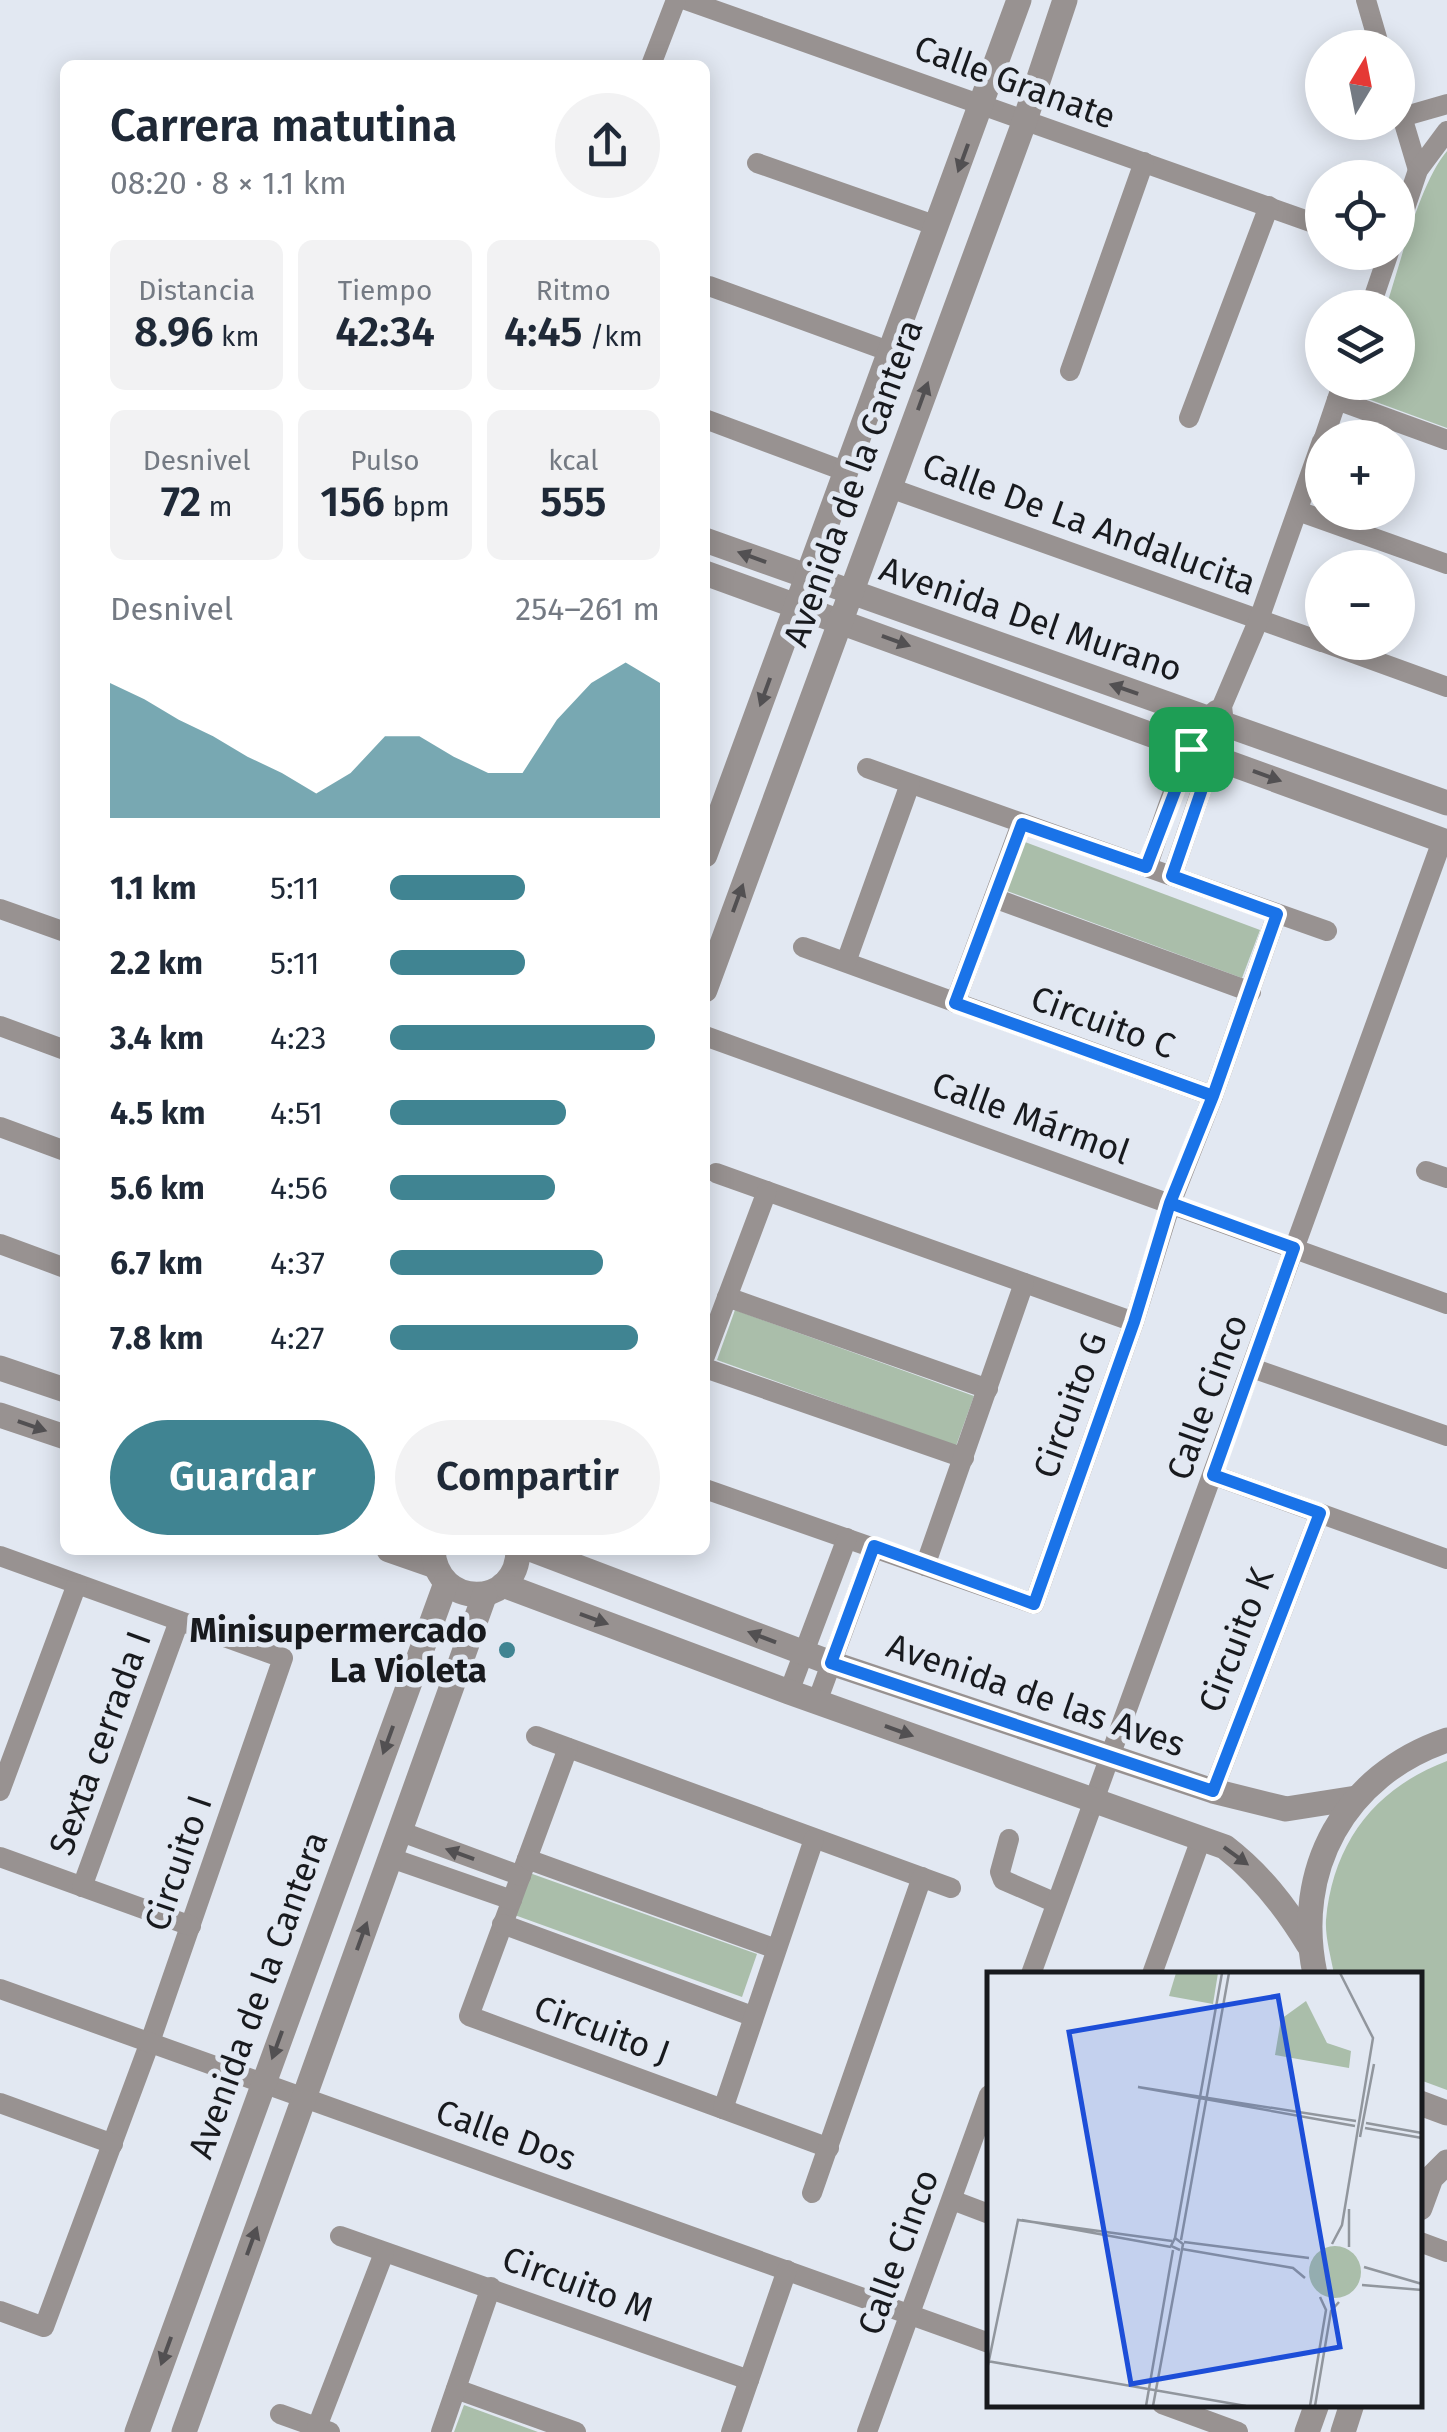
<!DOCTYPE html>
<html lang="es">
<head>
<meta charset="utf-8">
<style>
  body { margin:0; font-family:"Fira Sans",sans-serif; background:#f2f2f3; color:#1f2937; height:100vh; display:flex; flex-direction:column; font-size:38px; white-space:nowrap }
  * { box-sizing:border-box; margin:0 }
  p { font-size:32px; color:#747a83 }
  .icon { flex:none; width:55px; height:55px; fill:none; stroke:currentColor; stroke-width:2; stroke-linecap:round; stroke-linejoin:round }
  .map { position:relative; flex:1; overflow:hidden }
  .details { position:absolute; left:60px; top:60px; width:650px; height:1495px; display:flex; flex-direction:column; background:#fff; border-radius:15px; box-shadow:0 5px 25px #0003 }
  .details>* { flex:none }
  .needle { width:65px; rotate:10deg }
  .fabs { position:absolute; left:1305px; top:30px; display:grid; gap:20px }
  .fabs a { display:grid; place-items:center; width:110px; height:110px; border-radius:50%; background:#fff; box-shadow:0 5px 25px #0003; font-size:50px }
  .pin { position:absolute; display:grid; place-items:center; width:85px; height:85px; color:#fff; margin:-42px; border-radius:20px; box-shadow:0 5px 15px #0006 }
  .round { display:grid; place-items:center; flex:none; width:105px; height:105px; border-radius:52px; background:#f2f2f3 }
  .summary { display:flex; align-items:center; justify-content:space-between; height:170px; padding:0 50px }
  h1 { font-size:45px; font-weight:600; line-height:75px }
  .figures { display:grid; grid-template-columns:repeat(3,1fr); gap:15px; height:170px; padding:10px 50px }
  .figures div { display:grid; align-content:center; border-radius:15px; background:#f2f2f3; text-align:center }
  .figures b { font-size:42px; font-weight:600 }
  .figures small { font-size:28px; font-weight:400 }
  .figures p { font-size:28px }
  .chart { height:280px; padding:20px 50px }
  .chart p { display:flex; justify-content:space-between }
  .chart svg { width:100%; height:180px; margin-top:10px; fill:#408492; opacity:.7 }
  .primary-button { display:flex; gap:20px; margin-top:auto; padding:20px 50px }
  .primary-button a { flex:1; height:115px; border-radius:60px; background:#408492; color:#fff; font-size:40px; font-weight:600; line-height:115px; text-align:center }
  .primary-button a+a { background:#f2f2f3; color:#1f2937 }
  ul { padding:0 50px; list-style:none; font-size:32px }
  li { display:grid; grid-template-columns:160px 120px 1fr; align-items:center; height:75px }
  li i { height:25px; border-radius:12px; background:#408492 }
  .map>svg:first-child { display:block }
  .green { fill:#aabeaa }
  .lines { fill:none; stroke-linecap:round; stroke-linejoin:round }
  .minor { stroke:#989291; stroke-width:20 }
  .tertiary { stroke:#989291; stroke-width:25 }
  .oneway { fill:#525052 }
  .route-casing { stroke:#fff; stroke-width:20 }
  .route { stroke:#1a73e8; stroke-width:12 }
  .poi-dot { fill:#408492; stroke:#e2e8f2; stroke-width:4 }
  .labels { text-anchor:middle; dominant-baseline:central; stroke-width:10; stroke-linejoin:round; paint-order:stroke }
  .street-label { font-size:35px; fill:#181a1e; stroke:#e2e8f2 }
  .poi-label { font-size:35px; font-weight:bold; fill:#181a1e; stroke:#e2e8f2; text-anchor:end }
  .inset-road { fill:none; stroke:#91969d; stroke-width:2.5 }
  .view { fill:#1d4ed8; fill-opacity:0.15; stroke:#1d4ed8; stroke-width:5 }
  .inset-edge { fill:none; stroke:#181a1e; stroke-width:5 }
</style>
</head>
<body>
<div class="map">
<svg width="1447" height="2432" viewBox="0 0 1447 2432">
  <rect width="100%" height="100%" fill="#e2e8f2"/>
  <g class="green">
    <path d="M1447,151V428L1357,395L1361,383L1398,382V308L1386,307C1400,265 1419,184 1447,151Z"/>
    <path d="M1025,842L1260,930L1242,978L1007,891Z"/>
    <path d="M735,1310L974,1396L956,1446L717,1360Z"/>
    <path d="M1447,1761V2090L1420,2080V1974H1334C1331,1957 1325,1937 1326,1920C1333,1843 1375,1788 1447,1761Z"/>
    <path d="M524,1871L757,1954L742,1997L509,1913Z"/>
    <path d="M464,2405L538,2432H454Z"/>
  </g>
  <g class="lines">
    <g class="minor">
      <path d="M686,0L1322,226"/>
      <path d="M1366,0L1380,48"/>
      <path d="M651,65L676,0"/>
      <path d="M1398,103L1418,170"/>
      <path d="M1402,117L1447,104"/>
      <path d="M757,163L937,226"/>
      <path d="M1398,229L1418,170L1447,131"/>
      <path d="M709,286L891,352"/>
      <path d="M1370,308L1389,252"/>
      <path d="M1070,371L1144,162"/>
      <path d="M1337,400L1447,440"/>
      <path d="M1189,418L1269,206"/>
      <path d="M705,419L847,472"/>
      <path d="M1324,438L1343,382"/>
      <path d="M890,488L1322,642"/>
      <path d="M1298,511L1447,564"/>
      <path d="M1323,642L1447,687"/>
      <path d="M867,768L1327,931"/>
      <path d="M1147,867C1160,832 1190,728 1216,710"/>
      <path d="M1172,876L1224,724L1222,706L1259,619L1322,441"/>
      <path d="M994,898L1251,992"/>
      <path d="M0,909L65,932"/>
      <path d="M803,947L1213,1096"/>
      <path d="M846,962L910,784"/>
      <path d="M955,1003L1021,824"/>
      <path d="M0,1026L65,1050"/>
      <path d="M705,1036L1447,1304"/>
      <path d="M0,1127L65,1151"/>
      <path d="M1426,1171L1447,1178"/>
      <path d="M716,1173L1134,1322"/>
      <path d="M0,1244L65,1268"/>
      <path d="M727,1297L988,1389"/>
      <path d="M705,1356L767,1191"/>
      <path d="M705,1368L964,1458"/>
      <path d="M1252,1368L1447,1436"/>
      <path d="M1213,1475L1447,1559"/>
      <path d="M705,1489L1034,1604L1134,1322L1171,1203L1213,1096L1277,914"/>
      <path d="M0,1556L283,1658L150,2042L44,2327L0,2311"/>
      <path d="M925,1566L1024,1283"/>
      <path d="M789,1692L847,1538"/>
      <path d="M817,1702L874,1547"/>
      <path d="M536,1736L951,1888"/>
      <path d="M568,1748L469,2016L829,2148"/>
      <path d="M0,1791L77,1584"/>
      <path d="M1213,1791L1320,1513"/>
      <path d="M399,1831L521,1876"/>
      <path d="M1009,1839L1000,1872L1003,1880L1056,1903"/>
      <path d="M0,1857L191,1926"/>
      <path d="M391,1858L512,1900"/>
      <path d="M527,1859L776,1949"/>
      <path d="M82,1887L179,1621"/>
      <path d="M502,1924L752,2016"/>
      <path d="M1031,1974L1442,841"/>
      <path d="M1152,1974L1201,1839"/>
      <path d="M0,1989L989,2343"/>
      <path d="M0,2103L113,2144"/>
      <path d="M723,2109L814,1839"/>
      <path d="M812,2193L922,1877"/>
      <path d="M952,2200L989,2214"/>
      <path d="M340,2236L749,2380"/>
      <path d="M1420,2242L1447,2252"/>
      <path d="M456,2389L576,2432"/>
      <path d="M1162,2404L1238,2432"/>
      <path d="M280,2414L330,2432"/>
      <path d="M317,2427L384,2253"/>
      <path d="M441,2432L491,2287"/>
      <path d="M731,2432L787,2270"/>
      <path d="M867,2432L989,2095"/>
    </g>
    <g class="tertiary">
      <path d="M705,540L1447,803"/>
      <path d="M705,573L1447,842"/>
      <path d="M705,855L1019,0"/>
      <path d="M705,990L1025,120L1065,0"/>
      <path d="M0,1368L65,1390"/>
      <path d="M0,1415L65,1437"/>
      <path d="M389,1550L435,1566"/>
      <path d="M433,1550C436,1609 518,1609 518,1550"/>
      <path d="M533,1550L831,1663L1213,1791L1286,1809L1356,1798"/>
      <path d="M503,1585L789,1692L1225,1847C1260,1874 1285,1906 1308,1944"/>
      <path d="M1315,1974C1293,1870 1344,1775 1447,1740"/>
      <path d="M1420,2103L1447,2113"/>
      <path d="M1420,2208L1431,2178L1447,2162"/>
      <path d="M137,2432L446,1583"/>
      <path d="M184,2432L485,1594"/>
      <path d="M1307,2432L1317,2404"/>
      <path d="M1343,2432L1352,2404"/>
    </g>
  </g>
  <defs><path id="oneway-solid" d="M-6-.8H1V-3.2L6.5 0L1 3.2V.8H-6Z" transform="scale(2.5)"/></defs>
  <g class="oneway">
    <use href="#oneway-solid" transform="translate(963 158) rotate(110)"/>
    <use href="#oneway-solid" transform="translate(923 396) rotate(-70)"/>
    <use href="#oneway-solid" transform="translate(752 557) rotate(-160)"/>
    <use href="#oneway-solid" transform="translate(896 641) rotate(20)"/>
    <use href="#oneway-solid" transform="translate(1124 689) rotate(-161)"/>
    <use href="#oneway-solid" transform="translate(765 692) rotate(110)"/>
    <use href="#oneway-solid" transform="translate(1267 776) rotate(20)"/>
    <use href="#oneway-solid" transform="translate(738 898) rotate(-70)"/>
    <use href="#oneway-solid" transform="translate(32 1426) rotate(19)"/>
    <use href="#oneway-solid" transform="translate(594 1619) rotate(20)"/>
    <use href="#oneway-solid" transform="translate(762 1637) rotate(-159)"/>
    <use href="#oneway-solid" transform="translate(899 1731) rotate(20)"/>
    <use href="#oneway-solid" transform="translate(388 1740) rotate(110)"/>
    <use href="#oneway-solid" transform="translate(460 1854) rotate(-160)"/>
    <use href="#oneway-solid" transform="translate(1236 1856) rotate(36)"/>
    <use href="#oneway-solid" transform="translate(362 1936) rotate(-70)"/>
    <use href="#oneway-solid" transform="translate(277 2045) rotate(110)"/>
    <use href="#oneway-solid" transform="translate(252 2241) rotate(-70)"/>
    <use href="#oneway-solid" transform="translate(166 2351) rotate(110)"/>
  </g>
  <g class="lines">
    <g class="route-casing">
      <path id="route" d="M1191,749L1213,757L1172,876L1277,914L1213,1096L1170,1203L1134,1322L1034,1604L874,1546L831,1663L1213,1791L1320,1513L1213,1475L1294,1248L1170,1203L1213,1096L955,1003L1022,824L1146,867L1191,749"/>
    </g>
    <use href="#route" class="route"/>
  </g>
  <circle class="poi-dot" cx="507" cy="1650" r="10"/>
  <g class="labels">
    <g class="street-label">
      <text transform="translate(1015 82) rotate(20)">Calle Granate</text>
      <text transform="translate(853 483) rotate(-70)">Avenida de la Cantera</text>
      <text transform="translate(1089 524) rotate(20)">Calle De La Andalucita</text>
      <text transform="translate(1031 619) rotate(19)">Avenida Del Murano</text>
      <text transform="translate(1103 1022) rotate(20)">Circuito C</text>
      <text transform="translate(1031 1118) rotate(20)">Calle Mármol</text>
      <text transform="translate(1207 1397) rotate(-70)">Calle Cinco</text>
      <text transform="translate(1070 1405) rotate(-70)">Circuito G</text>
      <text transform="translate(1236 1640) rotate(-69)">Circuito K</text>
      <text transform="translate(1036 1695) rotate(19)">Avenida de las Aves</text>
      <text transform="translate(100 1743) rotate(-70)">Sexta cerrada I</text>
      <text transform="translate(178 1863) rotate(-71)">Circuito I</text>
      <text transform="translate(258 1995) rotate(-70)">Avenida de la Cantera</text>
      <text transform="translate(602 2030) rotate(20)">Circuito J</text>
      <text transform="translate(506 2135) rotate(20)">Calle Dos</text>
      <text transform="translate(898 2252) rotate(-70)">Calle Cinco</text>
      <text transform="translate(578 2284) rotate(20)">Circuito M</text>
    </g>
    <g class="poi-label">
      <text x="487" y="1630">Minisupermercado<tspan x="487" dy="40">La Violeta</tspan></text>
    </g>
  </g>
  <g transform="translate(987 1972)">
    <rect width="435" height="435" fill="#e2e8f2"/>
    <path d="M189,1H231L226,32L182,24ZM319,29L340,71L364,79L362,96L288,83L294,47ZM322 300a26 26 0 1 1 52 0a26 26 0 1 1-52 0Z" fill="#aabeaa"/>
    <path class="inset-road" d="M151,115L368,154M151,115L369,149M379,151L435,161M378,156L435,166M373,165L387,92M35,248L184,275M188,266L235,1M194,268L242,1M197,270L322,286M345,272L355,253L386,66L353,1M362,275V237M195,277L306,296L318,306M377,295L435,312M375,313L435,318M0,389L259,434M1,393L31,248L185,269M159,434L186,278M166,434L196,272L188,266L184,274L193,278M323,434L339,338L333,325M328,434L344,339L352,330"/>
    <path class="view" d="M291,24L353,375L144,412L82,60Z"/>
    <rect width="435" height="435" class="inset-edge"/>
  </g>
</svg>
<div class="fabs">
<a><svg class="needle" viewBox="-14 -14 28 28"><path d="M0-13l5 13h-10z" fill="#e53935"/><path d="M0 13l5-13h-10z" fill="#747a83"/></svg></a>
<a><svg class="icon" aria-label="locate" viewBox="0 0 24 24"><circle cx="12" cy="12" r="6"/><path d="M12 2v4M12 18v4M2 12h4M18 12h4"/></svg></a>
<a><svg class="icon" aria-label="layers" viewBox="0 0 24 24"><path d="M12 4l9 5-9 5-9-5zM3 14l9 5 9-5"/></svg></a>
<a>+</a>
<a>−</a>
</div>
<div class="pin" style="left:1191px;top:749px;background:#1e9e55"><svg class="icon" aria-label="arrive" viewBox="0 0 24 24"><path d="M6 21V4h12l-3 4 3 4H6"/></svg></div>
<section class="details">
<div class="summary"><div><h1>Carrera matutina</h1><p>08:20 · 8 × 1.1 km</p></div><a class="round"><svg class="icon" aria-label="share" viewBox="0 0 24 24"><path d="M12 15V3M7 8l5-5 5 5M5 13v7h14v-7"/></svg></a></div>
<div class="figures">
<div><p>Distancia</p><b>8.96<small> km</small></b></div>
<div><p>Tiempo</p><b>42:34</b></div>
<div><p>Ritmo</p><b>4:45<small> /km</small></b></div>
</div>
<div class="figures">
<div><p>Desnivel</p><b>72<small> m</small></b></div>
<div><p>Pulso</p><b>156<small> bpm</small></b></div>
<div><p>kcal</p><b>555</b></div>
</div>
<div class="chart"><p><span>Desnivel</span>254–261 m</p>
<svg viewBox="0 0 160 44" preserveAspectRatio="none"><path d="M0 44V11L10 15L20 20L30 24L40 29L50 33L60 38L70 33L80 24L90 24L100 29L110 33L120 33L130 20L140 11L150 6L160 11V44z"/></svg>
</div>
<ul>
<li><b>1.1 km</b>5:11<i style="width:50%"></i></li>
<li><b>2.2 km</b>5:11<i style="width:50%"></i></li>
<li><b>3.4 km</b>4:23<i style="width:98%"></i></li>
<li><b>4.5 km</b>4:51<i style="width:65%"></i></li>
<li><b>5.6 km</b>4:56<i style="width:61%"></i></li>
<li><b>6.7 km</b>4:37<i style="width:79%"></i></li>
<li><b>7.8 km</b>4:27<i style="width:92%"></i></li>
</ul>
<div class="primary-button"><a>Guardar</a><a>Compartir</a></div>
</section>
</div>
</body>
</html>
